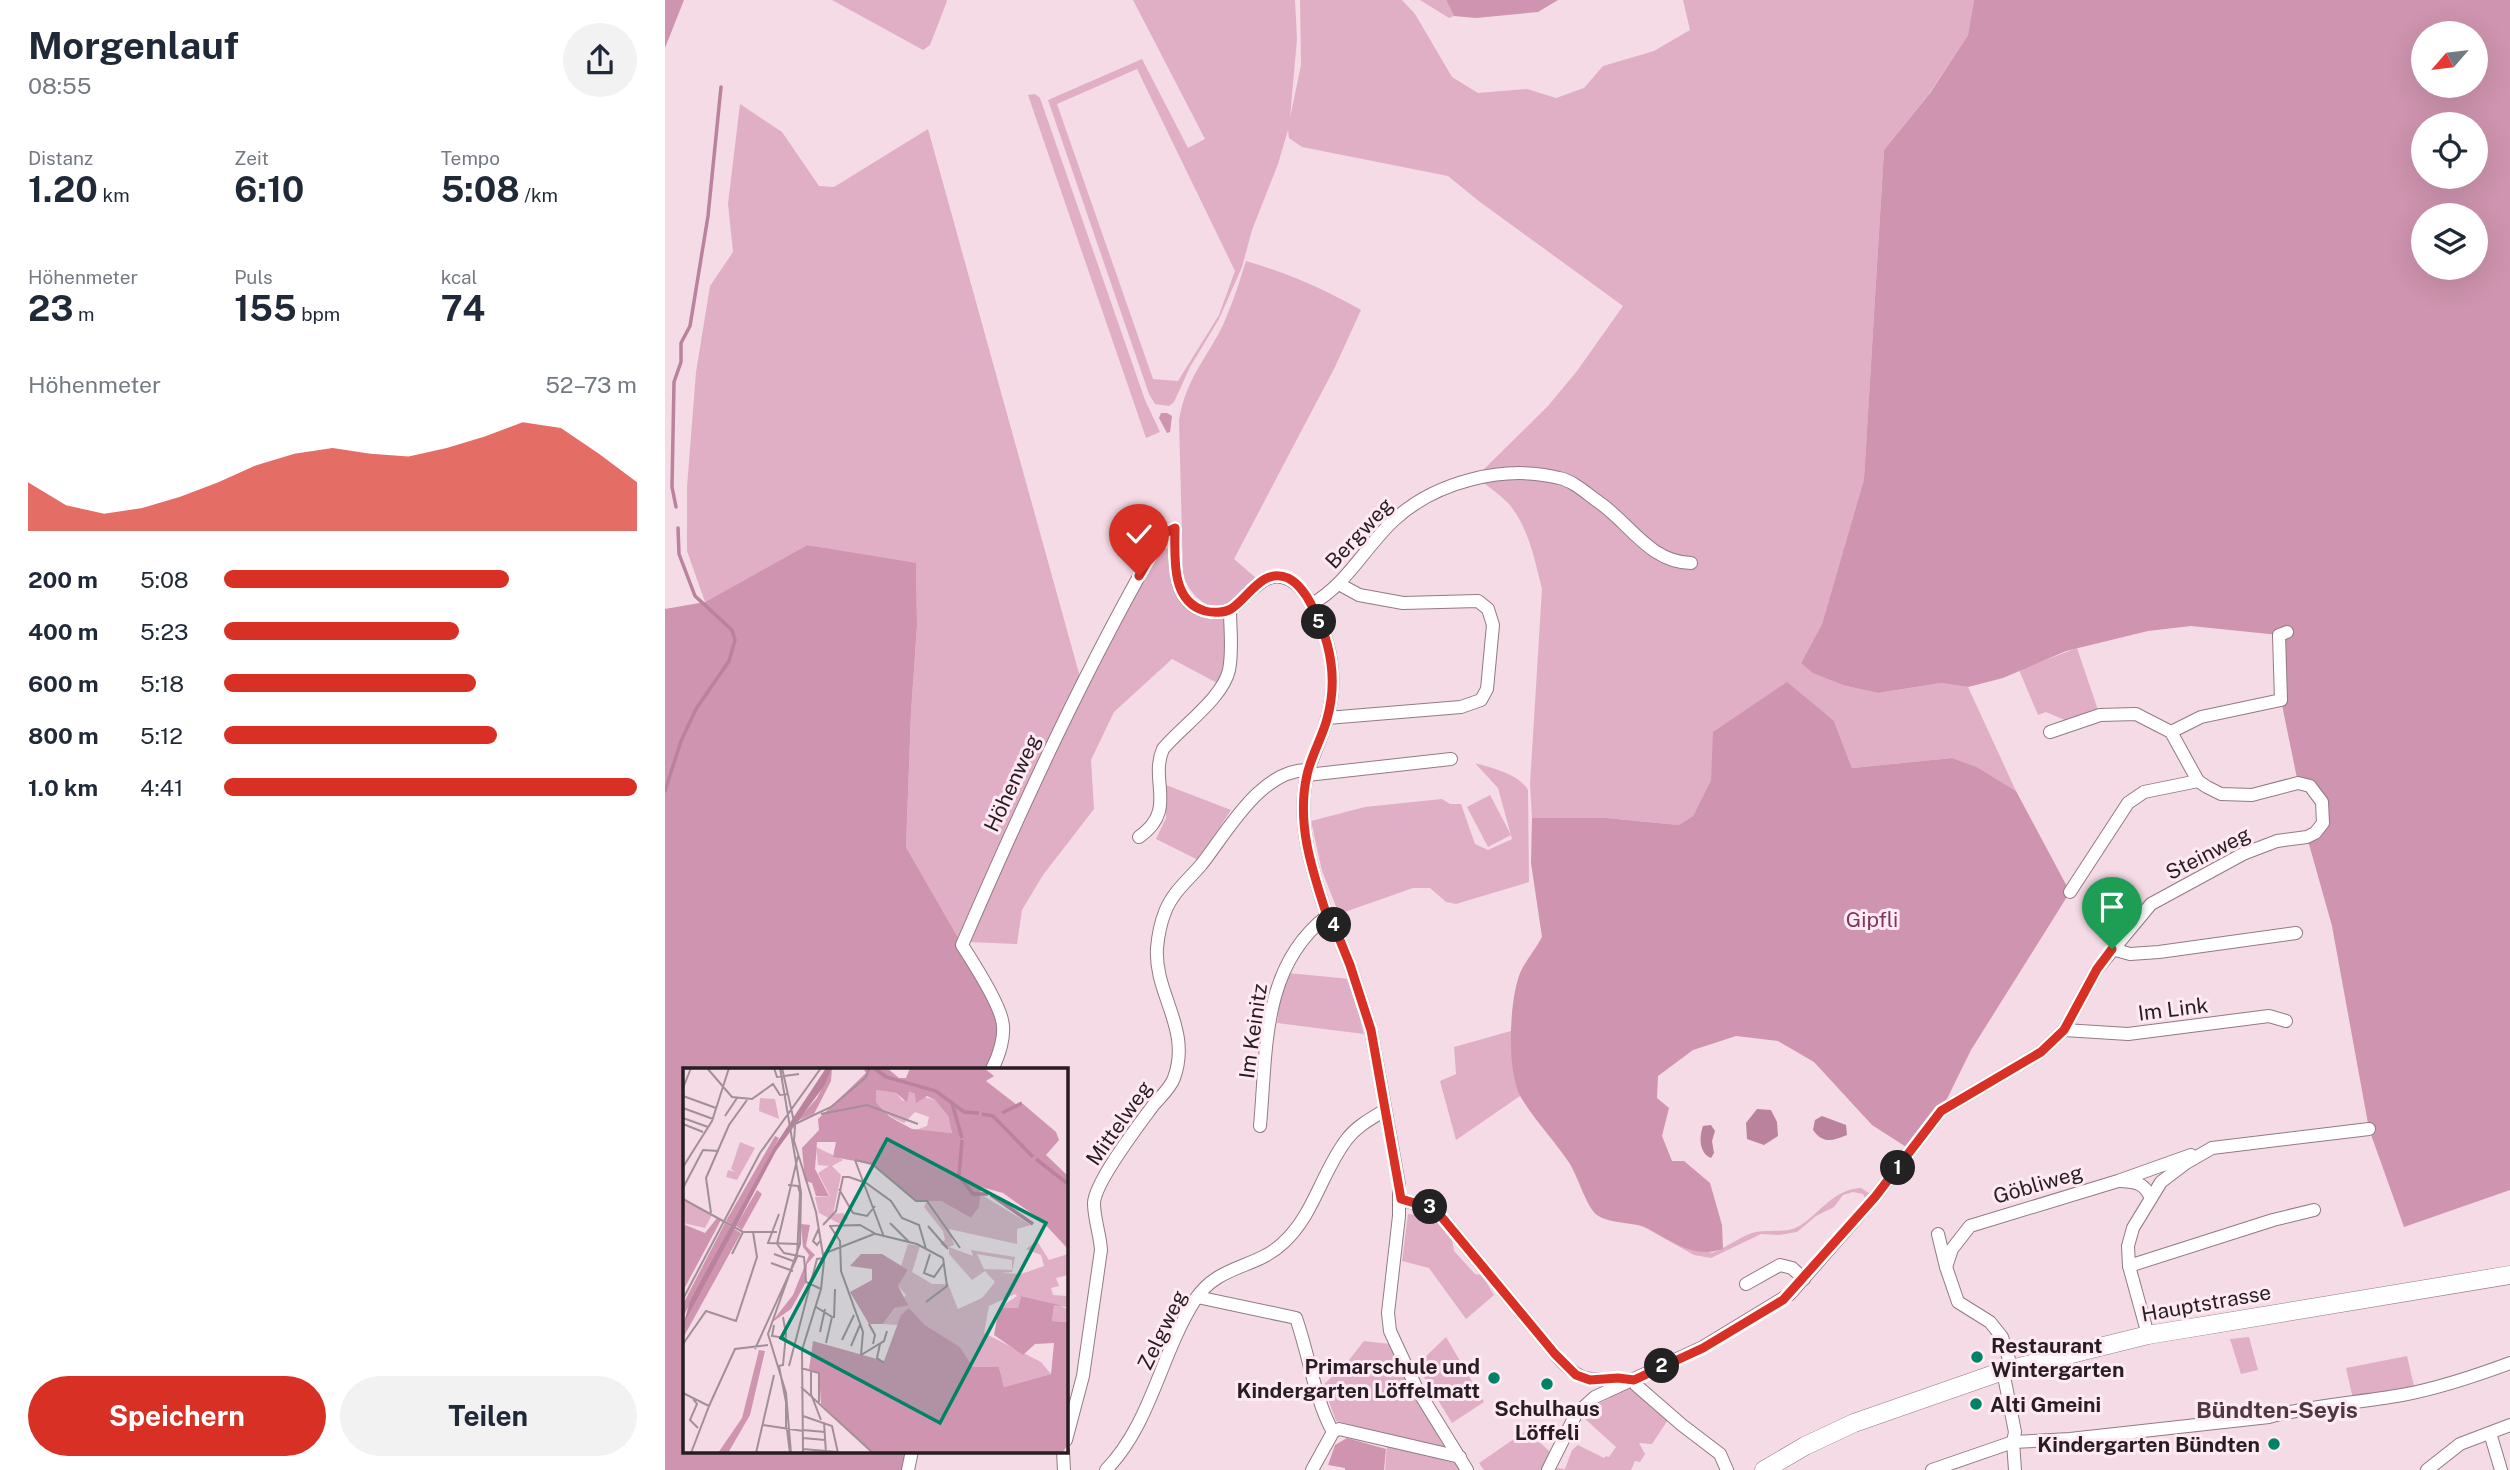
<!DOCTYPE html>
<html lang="de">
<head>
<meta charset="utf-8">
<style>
  body { margin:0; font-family:"Public Sans",sans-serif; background:#f2f2f3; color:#1f2937; height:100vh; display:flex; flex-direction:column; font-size:26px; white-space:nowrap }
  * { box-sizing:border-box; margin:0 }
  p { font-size:23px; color:#747a83 }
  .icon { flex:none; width:38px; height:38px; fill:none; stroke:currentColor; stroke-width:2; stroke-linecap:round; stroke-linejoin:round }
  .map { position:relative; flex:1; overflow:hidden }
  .panel { display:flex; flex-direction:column; background:#fff; width:665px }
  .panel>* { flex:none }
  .needle { width:46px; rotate:242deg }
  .fabs { position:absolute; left:1746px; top:21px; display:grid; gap:14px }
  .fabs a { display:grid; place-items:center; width:77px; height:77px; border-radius:50%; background:#fff; box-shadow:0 7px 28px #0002; font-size:35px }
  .pin { position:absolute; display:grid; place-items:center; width:60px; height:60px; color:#fff; margin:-72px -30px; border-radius:50% 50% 50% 0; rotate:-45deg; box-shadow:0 0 7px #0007 }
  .pin .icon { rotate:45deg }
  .km { position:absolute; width:35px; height:35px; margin:-18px; border-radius:50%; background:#222; color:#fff; font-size:19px; line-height:35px; text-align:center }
  .round { display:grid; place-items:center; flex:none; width:74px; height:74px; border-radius:37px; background:#f2f2f3 }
  .overview { display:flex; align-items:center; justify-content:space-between; height:119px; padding:0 28px }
  h1 { font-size:38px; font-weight:700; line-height:52px }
  .metrics { display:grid; grid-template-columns:repeat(3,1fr); gap:10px; height:119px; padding:7px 28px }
  .metrics div { display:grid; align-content:center }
  .metrics b { font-size:35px; font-weight:700 }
  .metrics small { font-size:19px; font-weight:400 }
  .metrics p { font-size:19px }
  .chart { height:196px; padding:14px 28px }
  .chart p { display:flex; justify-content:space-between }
  .chart svg { width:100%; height:126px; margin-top:7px; fill:#d93025; opacity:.7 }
  .primary-button { display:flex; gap:14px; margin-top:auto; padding:14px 28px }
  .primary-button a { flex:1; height:80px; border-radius:42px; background:#d93025; color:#fff; font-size:28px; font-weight:700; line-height:80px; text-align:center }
  .primary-button a+a { background:#f2f2f3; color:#1f2937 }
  ul { padding:0 28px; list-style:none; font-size:23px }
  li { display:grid; grid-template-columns:112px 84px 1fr; align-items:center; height:52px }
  li i { height:18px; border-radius:9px; background:#d93025 }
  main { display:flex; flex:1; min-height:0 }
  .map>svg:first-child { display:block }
  .green { fill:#e0afc5; fill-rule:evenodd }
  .forest { fill:#cf94af; fill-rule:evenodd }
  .water { fill:#bb829d }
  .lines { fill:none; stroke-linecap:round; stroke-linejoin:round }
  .stream { stroke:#bb829d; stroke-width:3.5 }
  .street-casing { stroke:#927a85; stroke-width:14 }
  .secondary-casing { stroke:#927a85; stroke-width:19 }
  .street { stroke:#fff; stroke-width:12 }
  .secondary { stroke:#fff; stroke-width:18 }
  .route-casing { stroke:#fff; stroke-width:14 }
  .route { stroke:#d93025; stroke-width:9 }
  .poi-dot { fill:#008365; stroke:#ffeaf3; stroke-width:2.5 }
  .labels { text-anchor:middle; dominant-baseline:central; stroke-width:6; stroke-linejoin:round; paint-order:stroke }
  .street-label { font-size:21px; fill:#271d22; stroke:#ffeaf3 }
  .park-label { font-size:21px; fill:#7e375c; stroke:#ffeaf3 }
  .poi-label { font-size:21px; font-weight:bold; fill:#271d22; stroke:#ffeaf3; text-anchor:start }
  .neighbourhood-label { font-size:23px; font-weight:bold; fill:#4e3943; stroke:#ffeaf3 }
  .inset-river { fill:none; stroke:#bb829d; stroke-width:3.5 }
  .inset-road { fill:none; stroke:#a38f98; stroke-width:2 }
  .view { fill:#008365; fill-opacity:0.15; stroke:#008365; stroke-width:3.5 }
  .inset-edge { fill:none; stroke:#271d22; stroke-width:3.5 }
</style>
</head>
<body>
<main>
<section class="panel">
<div class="overview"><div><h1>Morgenlauf</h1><p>08:55</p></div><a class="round"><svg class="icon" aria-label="share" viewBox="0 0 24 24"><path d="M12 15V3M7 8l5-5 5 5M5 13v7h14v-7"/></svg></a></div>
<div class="metrics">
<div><p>Distanz</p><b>1.20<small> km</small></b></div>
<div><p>Zeit</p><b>6:10</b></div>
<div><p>Tempo</p><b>5:08<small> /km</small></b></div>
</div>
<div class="metrics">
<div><p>Höhenmeter</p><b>23<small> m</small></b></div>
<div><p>Puls</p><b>155<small> bpm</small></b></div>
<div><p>kcal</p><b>74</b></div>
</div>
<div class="chart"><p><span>Höhenmeter</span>52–73 m</p>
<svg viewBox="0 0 160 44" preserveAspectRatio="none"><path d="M0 44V27L10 35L20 38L30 36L40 32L50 27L60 21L70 17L80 15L90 17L100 18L110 15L120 11L130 6L140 8L150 17L160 27V44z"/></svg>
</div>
<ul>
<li><b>200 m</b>5:08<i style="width:69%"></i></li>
<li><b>400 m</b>5:23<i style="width:57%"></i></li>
<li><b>600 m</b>5:18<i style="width:61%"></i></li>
<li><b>800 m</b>5:12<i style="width:66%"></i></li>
<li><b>1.0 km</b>4:41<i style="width:100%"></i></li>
</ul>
<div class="primary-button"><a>Speichern</a><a>Teilen</a></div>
</section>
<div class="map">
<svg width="1845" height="1470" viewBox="0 0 1845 1470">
  <rect width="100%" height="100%" fill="#f5dbe6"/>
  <g class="green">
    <path d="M167,0H281L282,1L265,45L258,50Z"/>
    <path d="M468,0H630L632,39L625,118L636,65L635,0H737L750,14L787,77L813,93L862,89L891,98L919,88L938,66L989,51L1025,30L1018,0H1309L1303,35L1263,95L1219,150L1199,479L1157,624L1136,663L1181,686L1213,693L1276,683L1303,687L1351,791L1312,767L1287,758L1187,768L1169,721L1048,759L1046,780L1028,816L1014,825L941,818H867L865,784L877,589C870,561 863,524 842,502C833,493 821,485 811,477L883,406L912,371L958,306L815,202L783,176L637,147L624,138L623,130L613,164L587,230L577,267L554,319L525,367L509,402L504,406L490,404L484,394L383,100L477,59L523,148L540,139ZM472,69L570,271L554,315L513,381L488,379L392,104Z"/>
    <path d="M755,0H781L789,16L784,18Z"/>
    <path d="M370,94L375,98L480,400L495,432L481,438L363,95Z"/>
    <path d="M75,104L117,132L154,186L169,187L263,129L415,677L295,941L241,847L246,713L252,626L251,564L142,545L40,602L22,551V487L31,372L45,286L68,252L63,204Z"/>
    <path d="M581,261C623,273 659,289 696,310L669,369L569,559L591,578C584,586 577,597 567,602C544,615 524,595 518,574L514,420C522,374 545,356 561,318C569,299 575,280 581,261Z"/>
    <path d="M499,547L505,550C505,592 511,616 558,619L560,622V666L554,684L507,659L449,712L426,760L429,809L378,875L357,910L352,944L303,942L413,695L493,550Z"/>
    <path d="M1412,648L1433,710L1402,721L1381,712L1373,715L1354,670Z"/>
    <path d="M810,763C827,768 854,774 863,790L864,882L791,904L781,902L765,888H748L674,914L657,871L646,821L700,807L777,799L785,804H796L810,844L823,850L847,839L833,788Z"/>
    <path d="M501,785L566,810L533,860L491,839L501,818Z"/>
    <path d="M825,795L846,835L823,847L802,807Z"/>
    <path d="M623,973L685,979L699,1034L612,1023L616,994Z"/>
    <path d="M846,1031L848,1065L855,1096L791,1140L775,1081L791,1074L789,1047Z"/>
    <path d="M1196,1188L1210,1197L1203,1205L1198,1194L1188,1192L1178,1195L1169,1207L1151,1216L1132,1232L1114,1235L1096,1234L1046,1258L1029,1255L979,1227L1047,1253C1061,1248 1073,1238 1087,1233C1104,1228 1120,1235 1136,1225C1156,1212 1169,1189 1196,1188Z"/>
    <path d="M743,1214L770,1217L787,1239L789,1251L810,1274L817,1275L829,1295L801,1319L764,1268L737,1261Z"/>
    <path d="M781,1337L819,1402L787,1423L757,1374L764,1369L758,1359Z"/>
    <path d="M1584,1337L1593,1370L1576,1374L1565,1339Z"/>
    <path d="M699,1341L725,1344L780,1448L671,1421L658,1385L680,1365Z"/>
    <path d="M1742,1356L1749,1386L1688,1399L1681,1368Z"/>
    <path d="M965,1387L1004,1418L987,1444L974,1443L980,1454L975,1462L970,1461L966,1470H891L892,1468L900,1469L907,1450L913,1445L939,1458L941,1456L944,1457L951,1447L918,1417L926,1407L945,1398L944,1395Z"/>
    <path d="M862,1430L885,1452L877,1470H819L814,1463Z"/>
    <path d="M722,1445L793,1464L796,1470H720Z"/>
  </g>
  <g class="forest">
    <path d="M0,0H19L0,48Z"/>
    <path d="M781,0H893L873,12L811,18L789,16Z"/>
    <path d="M1309,0H1845V1190L1739,1227L1704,1129L1667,926L1642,837L1650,833L1657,802L1633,783L1616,700L1614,635L1526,626L1483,631L1401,651L1338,678L1303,687L1276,683L1213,693L1181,686L1148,673L1136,663L1157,624L1199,479L1219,150L1265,93L1303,35ZM1759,33H1811V86H1759ZM1759,124H1811V177H1759ZM1759,215H1811V268H1759Z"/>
    <path d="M496,413H502L507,416L505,432L502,433L494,418Z"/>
    <path d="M142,545L251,563L252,626L246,713L241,847L295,941L337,1021L327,1069H19V1451H247L243,1470H0V609L40,602Z"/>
    <path d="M1122,682L1169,721L1187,768L1287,758L1312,767L1351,791L1405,892L1306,1050L1276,1111L1246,1150L1207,1125L1149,1062L1113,1041L1071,1036L1028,1050L993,1076L992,1098L1004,1108L997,1136L1007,1161H1019L1045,1183L1057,1225L1058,1249C1030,1259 1008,1242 984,1229C968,1221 947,1225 932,1215C922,1208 913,1177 905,1164C890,1141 871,1122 857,1099C841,1074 844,1001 855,973C860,961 871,949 877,937L866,863L867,818H941L1014,825L1028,816L1046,780L1048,732Z"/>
    <path d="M682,1438L721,1449L719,1470H680V1468L663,1465L670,1445Z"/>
  </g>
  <g class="water">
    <path d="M1092,1109L1106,1110L1112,1122L1113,1136L1099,1145L1082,1139L1081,1123Z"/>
    <path d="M1157,1116L1181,1125L1182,1135C1167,1141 1158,1144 1148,1130L1150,1120Z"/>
    <path d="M1046,1125L1050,1131L1047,1141L1049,1153L1046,1158C1034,1153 1034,1137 1038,1126Z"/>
  </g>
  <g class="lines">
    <g class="stream">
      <path d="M11,507L7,487L9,382L16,362V343L25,326L43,216L56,87"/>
      <path d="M0,791L16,741L31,709L64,661L70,640L67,630L30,596L14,554L13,528"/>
    </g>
    <g class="street-casing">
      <g id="street">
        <path d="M647,604C682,584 700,547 729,520C770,482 839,464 894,478C909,481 922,494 935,503C966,525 985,562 1026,563"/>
        <path d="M662,718L796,707L816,700L822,689L828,625L823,609L813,601L738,603L694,595L674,584"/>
        <path d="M1506,732L1536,717L1616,700L1614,635L1622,632"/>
        <path d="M642,775L786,759"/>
        <path d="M474,837C513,810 484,781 498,749C516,727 558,698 564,670C568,651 565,629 565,610"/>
        <path d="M1405,892L1463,803L1479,792L1533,781"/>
        <path d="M1447,949L1465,954L1494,952L1631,933"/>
        <path d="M1399,1030L1463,1034L1604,1016L1621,1021"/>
        <path d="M327,1069C334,1056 341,1035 337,1020C333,1001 308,962 297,945C358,804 421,667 498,534L510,528C510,556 505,602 540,611C548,613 559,613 566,609C576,602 584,591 594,584C616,565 637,585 647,606C666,641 673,680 662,719C657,738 647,756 642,775C631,823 647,870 662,916L668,923L685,965L706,1030L734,1185V1216L723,1313L725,1331L752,1389L802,1470"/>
        <path d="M595,1126C602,1050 596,967 662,916"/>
        <path d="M1456,1181C1472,1182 1479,1183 1486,1198"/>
        <path d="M735,1199L770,1209L890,1354C922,1391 926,1375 969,1380L971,1385L1017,1425L1055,1454L1062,1470"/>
        <path d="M1273,1234L1281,1267L1293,1302L1325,1322L1337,1337L1347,1369"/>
        <path d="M1464,1266L1608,1220L1649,1210"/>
        <path d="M1281,1267L1287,1249L1305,1226L1453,1181L1526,1155"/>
        <path d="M1081,1284L1115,1265L1127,1268L1139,1279"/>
        <path d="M532,1297L631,1318C644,1355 650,1400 668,1432"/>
        <path d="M1483,1335L1464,1266L1463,1246L1468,1228L1496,1182L1521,1163L1547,1148L1704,1129"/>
        <path d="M1338,1371L1350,1432L1348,1442L1350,1470"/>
        <path d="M1825,1433L1836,1470"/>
        <path d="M401,1440L418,1376L436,1250C435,1234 429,1219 429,1203C430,1182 473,1126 487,1107C494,1098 505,1089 509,1078C527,1029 489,994 492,948C493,937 496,922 500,912C507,893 523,880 536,865C561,834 596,768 644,770"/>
        <path d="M398,1451L399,1470"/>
        <path d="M243,1470L247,1451"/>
        <path d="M441,1470C487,1422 495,1355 530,1300C553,1264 591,1269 618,1243C649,1215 657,1171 682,1139C692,1126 707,1118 720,1110"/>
        <path d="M647,1470L668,1432L674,1429L795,1457"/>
        <path d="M883,1470L911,1414L930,1397L1038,1347L1125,1294L1210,1197L1276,1111L1376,1052L1399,1030L1432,969L1486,904L1578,854L1612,841L1642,837L1650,833L1658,823L1657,802L1645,786L1633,783L1587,795L1556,794L1542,787L1533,781L1506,732L1471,714L1435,715L1385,732"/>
        <path d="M1267,1470L1348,1442L1405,1439L1604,1417C1647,1405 1692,1403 1737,1395C1774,1388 1810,1376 1845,1363"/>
        <path d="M1762,1470L1795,1444L1845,1425"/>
      </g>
    </g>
    <g class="secondary-casing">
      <path id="secondary" d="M1099,1470L1140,1446L1189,1423L1338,1371L1483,1335L1845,1275"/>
    </g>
    <use href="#street" class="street"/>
    <use href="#secondary" class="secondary"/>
  </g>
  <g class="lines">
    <g class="route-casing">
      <path id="route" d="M474,576L498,534L510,528C510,556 505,601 540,611C548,613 559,613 566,609C584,597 598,567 623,578C633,583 642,596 647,606C666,642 673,680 662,719C657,738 646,756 642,775C631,823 647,870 662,916L668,923L685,965L706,1030L736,1199L770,1209L890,1354L911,1375L925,1380L953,1378L969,1380L1038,1348L1118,1300L1210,1197L1276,1111L1376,1052L1399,1030L1432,969L1447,949"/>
    </g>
    <use href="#route" class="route"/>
  </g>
  <g class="poi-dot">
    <circle cx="1312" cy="1357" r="7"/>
    <circle cx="829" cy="1378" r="7"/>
    <circle cx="882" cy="1384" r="7"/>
    <circle cx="1311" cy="1404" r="7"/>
    <circle cx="1609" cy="1444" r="7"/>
  </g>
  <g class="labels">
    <g class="street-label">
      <text transform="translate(694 533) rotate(-47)">Bergweg</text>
      <text transform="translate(347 783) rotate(-65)">Höhenweg</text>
      <text transform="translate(1543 853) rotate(-27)">Steinweg</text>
      <text transform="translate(1508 1009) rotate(-7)">Im Link</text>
      <text transform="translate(588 1031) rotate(-82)">Im Keinitz</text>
      <text transform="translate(454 1123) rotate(-55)">Mittelweg</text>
      <text transform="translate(1373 1184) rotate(-16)">Göbliweg</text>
      <text transform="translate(1541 1303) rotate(-10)">Hauptstrasse</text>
      <text transform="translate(497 1330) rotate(-64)">Zelgweg</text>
    </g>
    <g class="park-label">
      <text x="1207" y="919">Gipfli</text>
    </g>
    <g class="poi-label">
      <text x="1326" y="1345">Restaurant<tspan x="1326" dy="24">Wintergarten</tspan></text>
      <text x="815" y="1366" text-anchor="end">Primarschule und<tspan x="815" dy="24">Kindergarten Löffelmatt</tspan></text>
      <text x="1325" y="1404">Alti Gmeini</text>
      <text x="882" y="1408" text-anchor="middle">Schulhaus<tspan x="882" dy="24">Löffeli</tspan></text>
      <text x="1595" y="1444" text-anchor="end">Kindergarten Bündten</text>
    </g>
    <g class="neighbourhood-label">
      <text x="1612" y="1409">Bündten-Seyis</text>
    </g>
  </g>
  <g transform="translate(18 1068)">
    <rect width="385" height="385" fill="#f5dbe6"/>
    <path d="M193,22L213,25L220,33L225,24L252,32L265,48L269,65L233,62L244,58L246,49L232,44L221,55L208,49L193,34ZM77,30L92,31L96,51L76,43ZM57,74L72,80L54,112L43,109L45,102L52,104L48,101ZM133,79L160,92L149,98L158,107L150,146L160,145L165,150L159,157L136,145L132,129L147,128L135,105L146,98L135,97ZM296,125L348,157L334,161V176L266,161L271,177L263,180L257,176L262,172L260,163L241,139L244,133H258L288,150L296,139ZM0,132L29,147L22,160L0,155ZM354,173L366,192L385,186V207L373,210L376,218L368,220L370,227L385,228V239L374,237L385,241V254L369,253L371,236L338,228L335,240H316L334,228L332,226L306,238L301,265L358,294L368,306L321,319L316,299H290L277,279L242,257L226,240L214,257L200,256L223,227L215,218L225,202L218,198L225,176L237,178L229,204L249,216H265L275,241L299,230L312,214L302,203L289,212L266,186V179L290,188L288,182L332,189L329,204L317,205L338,206L361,198L358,187L343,181ZM294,186L329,192V202L301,201Z" fill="#e0afc5" fill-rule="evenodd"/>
    <path d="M149,0L148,13L131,46L114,53L134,30ZM180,0H204L216,10H223L227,0H301L311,8L303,13L334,37L340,36L373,64L376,72L363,87L385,108V181L358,152L320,125L298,119L296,139L288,150L258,133H233L189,96L150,89L153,74H134L132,101L146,128H133L129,115L122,113L119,80L136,62L135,51L183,5ZM193,22L213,25L224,34L226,24L232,26L233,35L244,28L252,32L265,48L269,65L229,61L207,49L193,34ZM92,68L96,70L49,157L43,153ZM74,122L79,126L59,162L53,158ZM34,150L38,152L0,223V156L22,165ZM42,155L48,159L0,249V236ZM118,156L127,157L123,178L132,187L124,196L123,214L108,241L88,255L110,227L126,187L120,179ZM51,161L58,165L0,270V258ZM178,186H199L225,202L215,218L225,237L212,240L200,256H186L167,224L189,212V201L167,198ZM338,228L385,239L371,237L369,253L385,254V377L379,385H190L138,336L136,305L126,301L130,273L201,293L218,247L226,240L242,257L277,279L290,299H316L321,319L368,306L371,275L352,276L340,287L311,267L316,240H335ZM76,282L82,283L67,347L45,385H35L59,350Z" fill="#cf94af" fill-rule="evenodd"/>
    <path d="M143,0H149L141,18L93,83L0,258L7,233L91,79Z" fill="#bb829d"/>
    <path class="inset-river" d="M191,0L203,9L253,23L281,44L296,45M269,35L279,70M319,45L339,35M299,46L310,48L350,89M279,72L276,108L290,126H305M353,91L385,116M308,127L350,156"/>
    <path class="inset-road" d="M24,0L49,29L69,31L90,16L97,27L104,26M91,0L94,9L116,6M97,0L118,124L117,176L85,266L103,325L108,385M99,0L112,58L111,73L133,144L141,193L138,221L119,282L120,385M0,20L8,0M0,28L33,40M0,40L30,51M138,46L184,37L235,56M42,48L54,30M0,50L25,59M0,56L20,64M112,56L148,39L182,10L187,0M172,92L189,96L233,133H244L277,180M172,92L201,169M0,99L29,53L46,0M0,120L20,82L36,83M156,121L170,145M0,131L60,164H94M28,145L23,110L46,57L64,32M170,145L184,148L192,138M96,146L85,175L116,176M207,155L226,174M140,157L153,143L160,109H166L183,115L208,133L219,150L236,157L243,181M146,158L177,157L193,166L234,176L260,190M147,158L157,173L158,203L180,264L178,287M245,158L265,181M136,160L130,173L134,177L137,173M94,176L115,88M94,176L101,185L121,189L123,214L138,221M49,186L60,164M91,186L113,194M140,186L191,166M247,186L241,205L251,209L261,195M88,195L110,203M0,231L77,85L138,0M243,234L264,218L260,190M133,239L149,249L143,275M100,249L103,266L100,297L96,298L103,334V362M151,250L152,221M186,256L192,267L190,276M91,257L89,268L103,270M137,264L142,241M159,272L171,247M0,276L23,243L53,253L74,189L70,164M197,276L194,290L201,295M168,278L177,257M72,281L114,189L117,125L115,118L105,117M178,287L201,273L204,263M106,298L134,191L141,190M118,300L136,305V334M128,302V326L138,352M118,319L190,385M0,325L26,338L8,385M10,331L14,336L7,352L15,360M26,338L52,281L85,277M120,348L149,358L155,385M141,354L143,385M80,357L120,363M104,362L107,385M120,362L142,364M120,370L142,372M120,381L166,385M73,385L91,307"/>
    <path class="view" d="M204,71L363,155L257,355L98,270Z"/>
    <rect width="385" height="385" class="inset-edge"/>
  </g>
</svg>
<div class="fabs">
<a><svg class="needle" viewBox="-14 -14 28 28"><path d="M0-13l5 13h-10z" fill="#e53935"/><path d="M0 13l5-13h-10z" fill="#747a83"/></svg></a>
<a><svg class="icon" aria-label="locate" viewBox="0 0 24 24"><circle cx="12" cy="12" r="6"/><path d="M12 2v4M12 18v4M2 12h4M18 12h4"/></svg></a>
<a><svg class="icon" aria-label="layers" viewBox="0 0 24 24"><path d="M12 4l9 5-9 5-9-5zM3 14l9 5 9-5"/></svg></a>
</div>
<div class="pin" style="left:1447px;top:949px;background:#1e9e55"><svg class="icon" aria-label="arrive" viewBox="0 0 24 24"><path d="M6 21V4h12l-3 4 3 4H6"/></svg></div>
<div class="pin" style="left:474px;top:576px;background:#d93025"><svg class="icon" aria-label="check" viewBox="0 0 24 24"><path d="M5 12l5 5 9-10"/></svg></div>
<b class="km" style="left:1233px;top:1168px">1</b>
<b class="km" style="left:997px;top:1366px">2</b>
<b class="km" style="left:765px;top:1207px">3</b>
<b class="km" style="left:669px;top:925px">4</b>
<b class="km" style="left:654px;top:622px">5</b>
</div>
</main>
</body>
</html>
